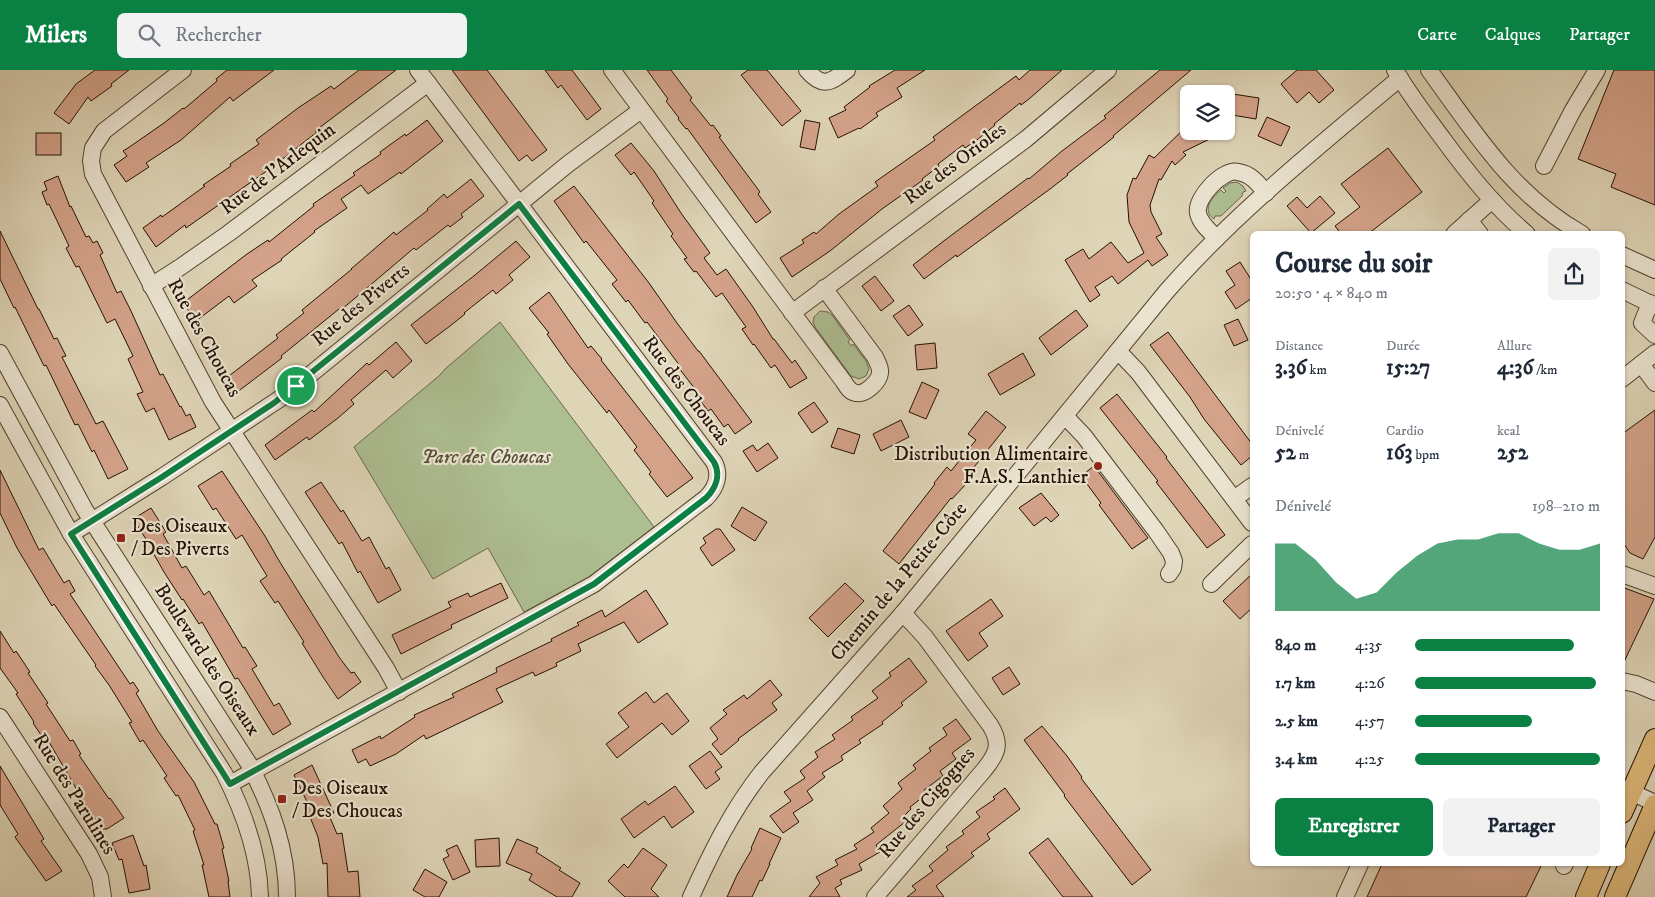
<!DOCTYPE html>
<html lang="fr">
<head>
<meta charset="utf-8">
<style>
  body { margin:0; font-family:"IM FELL DW Pica",serif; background:#f2f2f3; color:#1f2937; height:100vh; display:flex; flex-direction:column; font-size:19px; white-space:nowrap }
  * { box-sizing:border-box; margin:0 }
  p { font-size:16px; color:#747a83 }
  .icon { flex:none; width:28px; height:28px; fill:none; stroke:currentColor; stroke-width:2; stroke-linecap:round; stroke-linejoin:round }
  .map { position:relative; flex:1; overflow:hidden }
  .drawer { position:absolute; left:1250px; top:161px; width:375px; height:635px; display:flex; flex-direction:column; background:#fff; border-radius:8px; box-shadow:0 1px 4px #0004 }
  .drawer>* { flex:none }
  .tools { position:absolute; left:1180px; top:15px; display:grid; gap:10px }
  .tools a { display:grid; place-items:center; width:55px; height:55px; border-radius:8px; background:#fff; box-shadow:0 1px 4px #0004; font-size:25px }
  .pin { position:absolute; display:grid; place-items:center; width:42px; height:42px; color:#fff; margin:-21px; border:2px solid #fff; border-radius:50%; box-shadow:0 1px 5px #0007 }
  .round { display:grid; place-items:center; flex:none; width:52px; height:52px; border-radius:8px; background:#f2f2f3 }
  .summary { display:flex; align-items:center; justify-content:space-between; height:85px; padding:0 25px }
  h1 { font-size:28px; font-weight:700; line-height:38px }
  .metrics { display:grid; grid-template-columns:repeat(3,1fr); gap:8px; height:85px; padding:5px 25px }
  .metrics div { display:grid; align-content:center }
  .metrics b { font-size:21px; font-weight:700 }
  .metrics small { font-size:14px; font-weight:400 }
  .metrics p { font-size:14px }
  .chart { height:140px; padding:10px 25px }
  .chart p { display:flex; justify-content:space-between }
  .chart svg { width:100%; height:90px; margin-top:5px; fill:#0b8043; opacity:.7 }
  .button { display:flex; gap:10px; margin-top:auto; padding:10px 25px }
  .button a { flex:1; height:58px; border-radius:8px; background:#0b8043; color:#fff; font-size:20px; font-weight:700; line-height:58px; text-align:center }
  .button a+a { background:#f2f2f3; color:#1f2937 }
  ul { padding:0 25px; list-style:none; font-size:16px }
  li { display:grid; grid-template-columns:80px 60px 1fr; align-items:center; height:38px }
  li i { height:12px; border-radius:6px; background:#0b8043 }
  header { display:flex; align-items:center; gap:30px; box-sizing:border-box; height:70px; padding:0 25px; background:#0b8043; color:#fff }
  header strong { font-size:24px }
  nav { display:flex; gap:28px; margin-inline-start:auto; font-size:18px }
  .search { width:350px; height:45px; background:#f2f2f3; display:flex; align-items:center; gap:12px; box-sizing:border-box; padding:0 18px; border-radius:8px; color:#747a83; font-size:19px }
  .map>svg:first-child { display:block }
  .green { fill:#adbe91; stroke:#686849 }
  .building { fill:#d3a289; stroke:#241101 }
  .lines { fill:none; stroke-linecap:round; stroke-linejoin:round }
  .minor-casing { stroke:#52422e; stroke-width:18 }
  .major-casing { stroke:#241101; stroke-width:22 }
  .minor { stroke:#eae3d0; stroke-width:16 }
  .major { stroke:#dfba7b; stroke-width:20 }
  .route-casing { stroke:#fff; stroke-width:10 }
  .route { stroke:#0b8043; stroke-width:6 }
  .poi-dot { fill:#8f2418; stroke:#eae3d0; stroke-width:2 }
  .labels { text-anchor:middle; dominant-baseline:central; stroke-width:4.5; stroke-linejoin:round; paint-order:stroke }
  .street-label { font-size:20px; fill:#241101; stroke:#eae3d0 }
  .poi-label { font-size:20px; fill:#241101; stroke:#eae3d0; text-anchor:start }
  .park-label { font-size:20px; font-style:italic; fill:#544e33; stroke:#eae3d0 }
</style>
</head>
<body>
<header>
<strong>Milers</strong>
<div class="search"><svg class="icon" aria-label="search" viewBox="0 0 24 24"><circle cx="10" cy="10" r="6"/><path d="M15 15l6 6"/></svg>Rechercher</div>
<nav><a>Carte</a><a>Calques</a><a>Partager</a></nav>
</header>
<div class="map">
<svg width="1655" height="827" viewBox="0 0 1655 827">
  <rect width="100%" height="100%" fill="#ded4b6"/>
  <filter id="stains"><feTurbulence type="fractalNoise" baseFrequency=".004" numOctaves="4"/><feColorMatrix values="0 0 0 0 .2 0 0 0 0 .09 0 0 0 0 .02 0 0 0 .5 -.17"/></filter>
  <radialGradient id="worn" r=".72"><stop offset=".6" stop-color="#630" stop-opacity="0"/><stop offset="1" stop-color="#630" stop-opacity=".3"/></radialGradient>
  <g class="green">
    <path d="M1237,112L1243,116L1246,121L1243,122L1242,126L1221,146H1215L1214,149C1201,140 1212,127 1221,120L1224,123L1226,121L1223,118L1230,113Z"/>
    <path d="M820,241L828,242L832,245L850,270L848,272L851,276L853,274L866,291L869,299L866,306L859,309L851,306L815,257L813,252L814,247Z"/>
    <path d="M500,252L654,457L589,507L524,542L488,478L433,509L354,377L440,305L445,299Z"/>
  </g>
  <g class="building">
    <path d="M95,0H129L111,14L112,16L91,31L88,27L69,54L54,43L76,14Z"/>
    <path d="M227,0H274L233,31L230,27L181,70L146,93L149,97L126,112L114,95L127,86L123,81L128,78L164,53L183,38L184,39L217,11L216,9Z"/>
    <path d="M359,0H396L315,61L317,62L271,98L186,158L185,155L156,177L143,158L161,145L162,147L205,116L203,115L231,96L230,94L259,74L256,70L298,38L331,16L334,19Z"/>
    <path d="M452,0H487L547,80L532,91L527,85L519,91Z"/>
    <path d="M545,0H572L601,39L587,50L561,15L558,18Z"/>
    <path d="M647,0H671L692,28L690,30L711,56L713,55L721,66L719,67L760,122L758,124L771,142L756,153L687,58L686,59L678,49L679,48L666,31L668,29Z"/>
    <path d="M748,0H767L801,41L782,56L741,5Z"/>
    <path d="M895,0H925L897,18L902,27L876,43L878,46L860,59L859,58L838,68L829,48L846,40L844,37L870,17L869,16Z"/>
    <path d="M1030,0H1062L1029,29L1021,35L1020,33L994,54L995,55L977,70L965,78L963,75L938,94L939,96L922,109L923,110L882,139L830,181L792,207L780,188L804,173L802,170L814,162L816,164L839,144L878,116L875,112L935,70L933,67L1016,6L1019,10Z"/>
    <path d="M1160,0H1191L1113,66L1114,67L1067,104L1068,105L1050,119L957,187L956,185L924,209L913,195L945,170L1028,108L1029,109L1062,81L1106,48L1104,46Z"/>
    <path d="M1297,0H1316L1334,20L1319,33L1309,22L1297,33L1281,14Z"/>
    <path d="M1614,0H1655V135L1611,117L1616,104L1578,89Z"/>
    <path d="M1226,23L1259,28L1256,49L1226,44Z"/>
    <path d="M1267,47L1290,57L1281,76L1258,66Z"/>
    <path d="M427,50L443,71L401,104L400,102L368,124L361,115L341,129L347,138L314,161L315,162L281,189L282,190L252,210L257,216L234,233L229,226L196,251L183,233L247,184L268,170L269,172L314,136L313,134L355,105L353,103L381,84L380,82L405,64L406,66Z"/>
    <path d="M805,50L820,53L815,80L800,77Z"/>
    <path d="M1189,54V61H1226L1183,82L1186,85L1175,95L1172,91L1161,110L1159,109L1150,135L1151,142L1162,164L1156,167L1168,185L1152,196L1148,190L1118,214L1112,206L1095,217L1100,225L1090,232L1065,190L1083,179L1089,189L1111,172L1128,193L1144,183L1129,152L1127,125L1133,108L1136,109L1149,85L1154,88Z"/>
    <rect x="36" y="63" width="25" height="22"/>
    <path d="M631,73L654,101L681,143L710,183L704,188L717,205L726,199L753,237L773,269H774L792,293L795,290L807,308L790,318L775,295L771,298L754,274L753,275L742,259L746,257L722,223L716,227L696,201L694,202L684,189L687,188L671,166L673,164L652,133L654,131L634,102L631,105L615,85Z"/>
    <path d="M1388,78L1422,122L1368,164H1341L1335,156L1360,137L1341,114Z"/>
    <path d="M58,106L70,137L71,136L86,167L89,166L93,173L97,171L103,183L100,185L117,223L121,221L131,241L160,305L163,304L180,337L181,336L186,346L190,344L196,357L169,370L154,338L146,342L137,324L143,322L128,289L133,286L115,249L107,253L79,196L76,197L66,178L69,176L49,134L47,135L42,122L47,120L44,112Z"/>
    <path d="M471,109L484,126L461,144L463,147L450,157L448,155L416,180L414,178L341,240L339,239L281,286L282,288L236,323L225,309L278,268L276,265L304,243L302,240L352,199H351L394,162L396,165L428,140L427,139L444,124L447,128Z"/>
    <path d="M574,116L649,213L677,253L698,281H699L752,352L735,364L728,354L724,357L711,339L708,341L693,321L695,319L678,297L680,296L647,252L645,253L628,230L626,232L612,214L617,210L586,171L584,173L554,131Z"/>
    <path d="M1320,126L1335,143L1311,163L1287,136L1297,127L1307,138Z"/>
    <path d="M0,161L38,239H39L54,269L57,268L66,286L62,287L96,354L103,351L128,399L108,409L94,380L92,382L78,354L75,355L46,295L44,296L15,237L14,238L0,209Z"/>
    <path d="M516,171L530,187L509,205L513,210L496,224L493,220L464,243L465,244L450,256L426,274L411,255L475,205Z"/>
    <path d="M1240,192L1252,211V228L1236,239L1225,222L1235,215L1226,201Z"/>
    <path d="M875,206L894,231L881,241L862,216Z"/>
    <path d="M549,222L588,278L591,276L602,289L601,290L693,408L667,427L649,404L651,402L634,380L637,377L609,340L607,343L568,294L547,264L549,263L529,238Z"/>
    <path d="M909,235L923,255L908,266L893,246Z"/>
    <path d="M1076,240L1088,256L1051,285L1039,268Z"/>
    <path d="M1238,249L1248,270L1234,276L1224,255Z"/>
    <path d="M1168,262L1252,374V386L1241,395L1204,349L1190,327L1150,275Z"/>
    <path d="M396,272L412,291L393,308L386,300L351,330L354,334L338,348L309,370L307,367L275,390L265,375L312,340L314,342L367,293L369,295Z"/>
    <path d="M935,273L937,298L917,300L915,275Z"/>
    <path d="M1023,283L1035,305L1000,325L988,304Z"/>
    <path d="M922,312L939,320L926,349L909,342Z"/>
    <path d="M1117,324L1167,387L1166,388L1225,465L1207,478L1156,412L1158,411L1100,338Z"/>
    <path d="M814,332L828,352L812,363L798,343Z"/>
    <path d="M1655,340V467L1643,489L1630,483L1622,471V364Z"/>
    <path d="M986,341L1006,357L963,411L966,414L952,429L951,428L899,494L883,481L935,414L934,413L947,397L951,401L976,370L968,364Z"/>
    <path d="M901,350L909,367L881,381L873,364Z"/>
    <path d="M838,358L860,365L854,384L831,377Z"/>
    <path d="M768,373L778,388L757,402L743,381L753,375L757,381Z"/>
    <path d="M1094,396L1148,468L1132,479L1099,435L1101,433L1081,406Z"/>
    <path d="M0,400L39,480L43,478L64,513L69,510L75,521L70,524L130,614L133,612L139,621L136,623L158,661L194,712L215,754H217L224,778L222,779L229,811H228L230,827H209L202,795H204L193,761L195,760L178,725L176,726L164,708L167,706L143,670L140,672L129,653L132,652L109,615L95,596L96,595L54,534L52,536L17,478L0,443Z"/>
    <path d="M222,401L265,466L278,489L339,587L351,603L354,602L361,612L338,629L323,607L302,573L304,572L278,531L275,533L260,511L267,506L242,465L236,469L216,438L213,440L198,416Z"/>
    <path d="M321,412L341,442L343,440L362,471L369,467L386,499L389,497L401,520L378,533L360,501L358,503L342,472L339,474L305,422Z"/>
    <path d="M1041,423L1059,445L1051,452L1046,447L1034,456L1019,438Z"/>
    <path d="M742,437L767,452L755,471L731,456Z"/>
    <path d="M151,438L166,462L163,464L182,498L186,496L204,525L209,521L243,578L245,577L257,596L252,599L274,636L279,633L291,654L273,665L238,608L235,609L202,552L199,554L183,529L182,530L164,502L152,481L153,480L133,449Z"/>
    <path d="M716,459H720L735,480L712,496L700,478L706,473L703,468Z"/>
    <path d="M1252,504V538L1240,549L1223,531Z"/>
    <path d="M501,513L508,528L451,555L452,558L401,584L392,565L451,537L448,532L468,523L470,527Z"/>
    <path d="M845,513L864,531L828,567L809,548Z"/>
    <path d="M1622,517L1654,529L1622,596Z"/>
    <path d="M646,520L668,554L638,573L624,552L578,574L581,581L556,593L557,596L535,606L533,602L496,619L503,632L426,669L424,665L396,684L370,696L366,689L358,693L352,680L380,666L381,669L415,647L414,645L454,627L452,624L497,602L496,598L552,571L551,569L579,555L577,553L602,540L605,547Z"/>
    <path d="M991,529L1003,546L979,563L988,576L968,591L946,561Z"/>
    <path d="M0,561L14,583L16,581L30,602L28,603L48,633L46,634L70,671L73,670L81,684L79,685L109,729L110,728L124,748L107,759H103L90,742L49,672L47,674L33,653L34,652L16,624L18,623L0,598Z"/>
    <path d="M909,588L927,612L901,633L903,635L882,652L883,654L859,670L861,673L841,686L843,690L822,703L825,707L807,721L813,730L793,743L799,752L783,763L770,746L791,731L784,722L805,708L800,701L818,687L815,682L835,669L832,665L853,650L851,647L878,628L872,621L891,606L889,603Z"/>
    <path d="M1009,597L1020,614L1003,625L992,608Z"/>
    <path d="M770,610L782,625L772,633L777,640L738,669L739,670L721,685L712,674L718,669L710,658L727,644L723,640L744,625L747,629Z"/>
    <path d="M646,622L654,633L667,623L689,651L672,665L662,653L617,688L606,674L629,657L618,643Z"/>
    <path d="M956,649L971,669L952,683L956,689L940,701L943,706L924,720L927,724L910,737L911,739L902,748L905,752L876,775L880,782L859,794L862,800L840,810L842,814L835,818L840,827H809L820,813L816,807L838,795L835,790L857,779L854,775L874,762L871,758L889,743L883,736L902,719L898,713L916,699L913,695L931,681L929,678L947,665L943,658Z"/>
    <path d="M1042,656L1067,686L1082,707L1081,708L1151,800L1132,815L1064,726L1065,725L1024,670Z"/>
    <path d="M710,681L722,697L715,702L720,709L706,719L689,696Z"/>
    <path d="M312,695L334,743L329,745L337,764L342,763L348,802L358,801L360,827H328L327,793L323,794L318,767L306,737L309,736L294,705Z"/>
    <path d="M0,696L44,769L41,771L62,801L46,811L15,767L18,764L0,735Z"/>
    <path d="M675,716L694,742L672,758L664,746L634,768L621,749L645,731L648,735Z"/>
    <path d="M1005,718L1020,739L987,764L990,769L971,783L974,786L936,816L944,827H907L916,820L912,816L933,801L929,796L948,780L946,777L964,764L962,761L980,747L976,742L995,729L993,727Z"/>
    <path d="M760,758L781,768L769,794H770L762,811L760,810L752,827H727L737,805L752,779L751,778Z"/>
    <path d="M133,765L144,796L146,795L150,819L129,823L122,789L119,790L112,773Z"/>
    <path d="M499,768L500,796L476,797L475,770Z"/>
    <path d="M1048,768L1079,809L1093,827H1063L1029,783Z"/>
    <path d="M517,769L538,778L536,782L561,798L559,800L580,813L572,827H557L529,810L532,804L506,793Z"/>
    <path d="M457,775L470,802L453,810L443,789L449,786L446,780Z"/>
    <path d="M643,778L667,795L651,819L659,827H625L608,811L624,794L628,798Z"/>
    <path d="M1382,794H1542L1526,827H1367Z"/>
    <path d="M425,799L447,812L439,827H425L413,820Z"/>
  </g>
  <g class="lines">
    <g class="minor-casing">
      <g id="minor">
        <path d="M183,0L104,61L93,78L91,91L93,104L213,332L386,598L399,622"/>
        <path d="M612,0L844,312C847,317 850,322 856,323C865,325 879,312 880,303C881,297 877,292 875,287L824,218"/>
        <path d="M807,0C822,18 830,13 847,0"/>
        <path d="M1395,0C1409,24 1426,46 1443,69C1468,103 1494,136 1527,164"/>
        <path d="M1429,0C1475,63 1512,124 1582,164"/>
        <path d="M1544,96L1573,40L1597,0"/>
        <path d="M1469,150L1480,164"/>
        <path d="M1454,164L1492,130"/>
        <path d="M1217,168C1209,161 1200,153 1198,143C1195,128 1223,98 1238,102C1251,104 1258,113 1266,123"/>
        <path d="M1622,185L1655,200"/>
        <path d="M151,216L182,196L229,163L428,13"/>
        <path d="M1622,220L1655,236"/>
        <path d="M1650,233L1642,253L1655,265"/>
        <path d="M792,243L1026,69L1108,0"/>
        <path d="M1118,281L1138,302L1252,453"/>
        <path d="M0,283L85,440L249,694C271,736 287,779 287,827"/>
        <path d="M1641,294L1655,313"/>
        <path d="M1622,309L1655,283"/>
        <path d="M0,335L71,464L224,703C244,742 259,783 260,827"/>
        <path d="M1065,346L1084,366L1156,461L1171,483L1174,491L1173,498L1169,504"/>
        <path d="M1234,429L1252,416"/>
        <path d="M71,464L162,407L284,326L568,94L641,40"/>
        <path d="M1622,504L1655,516"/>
        <path d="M1211,514L1252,474"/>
        <path d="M1622,611L1636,614L1655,622"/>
        <path d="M0,647L89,784L100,807L103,827"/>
        <path d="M230,714L594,514L706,428C716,418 721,405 714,392L418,0"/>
        <path d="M1622,718L1655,733"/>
        <path d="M1564,796L1565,794"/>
        <path d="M691,827C711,783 732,740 762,702L903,543L1166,222C1235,143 1319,76 1400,8"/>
        <path d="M875,827L984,700C997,684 1002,674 990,655L925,567L903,543"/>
        <path d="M1345,827L1360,794"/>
      </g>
    </g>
    <g class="major-casing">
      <g id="major">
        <path d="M1622,743L1655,669"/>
        <path d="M1586,827L1600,794"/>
        <path d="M1615,827L1655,735"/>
      </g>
    </g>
    <use href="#minor" class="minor"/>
    <use href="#major" class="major"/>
  </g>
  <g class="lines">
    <g class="route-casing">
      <path id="route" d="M519,134L714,392C721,405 716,418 706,428L594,514L230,714L71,464L162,407L274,333Z"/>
    </g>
    <use href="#route" class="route"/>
  </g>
  <g class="poi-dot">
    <circle cx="1098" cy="396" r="5"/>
    <rect x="116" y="463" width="10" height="10" rx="2.5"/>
    <rect x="277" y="724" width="10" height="10" rx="2.5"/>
  </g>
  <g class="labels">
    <g class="street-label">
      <text transform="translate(955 94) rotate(-37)">Rue des Orioles</text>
      <text transform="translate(278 99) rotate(-37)">Rue de l'Arlequin</text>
      <text transform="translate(361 235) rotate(-39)">Rue des Piverts</text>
      <text transform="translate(204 268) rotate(61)">Rue des Choucas</text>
      <text transform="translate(686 321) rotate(53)">Rue des Choucas</text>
      <text transform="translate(899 512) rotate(-50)">Chemin de la Petite-Côte</text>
      <text transform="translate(207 590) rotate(57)">Boulevard des Oiseaux</text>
      <text transform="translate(74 724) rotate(58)">Rue des Parulines</text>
      <text transform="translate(927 733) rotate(-50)">Rue des Cigognes</text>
    </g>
    <g class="poi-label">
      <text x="1088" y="384" text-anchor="end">Distribution Alimentaire<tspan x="1088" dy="23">F.A.S. Lanthier</tspan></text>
      <text x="131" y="456">Des Oiseaux<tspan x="131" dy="23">/ Des Piverts</tspan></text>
      <text x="292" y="718">Des Oiseaux<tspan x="292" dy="23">/ Des Choucas</tspan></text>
    </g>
    <g class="park-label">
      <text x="486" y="387">Parc des Choucas</text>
    </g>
  </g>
  <rect width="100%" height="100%" filter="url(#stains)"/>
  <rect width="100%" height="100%" fill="url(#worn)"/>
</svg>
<div class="tools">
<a><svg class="icon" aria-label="layers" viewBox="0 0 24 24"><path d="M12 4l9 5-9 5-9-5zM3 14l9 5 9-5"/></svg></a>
</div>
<div class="pin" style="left:296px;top:316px;background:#1e9e55"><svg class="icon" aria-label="arrive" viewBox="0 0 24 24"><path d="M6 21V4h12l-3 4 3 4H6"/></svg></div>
<section class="drawer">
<div class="summary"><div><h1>Course du soir</h1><p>20:50 · 4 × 840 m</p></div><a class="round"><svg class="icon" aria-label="share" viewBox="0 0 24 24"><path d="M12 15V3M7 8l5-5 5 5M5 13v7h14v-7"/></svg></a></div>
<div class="metrics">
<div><p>Distance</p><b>3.36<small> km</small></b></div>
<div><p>Durée</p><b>15:27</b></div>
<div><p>Allure</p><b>4:36<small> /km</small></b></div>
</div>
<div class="metrics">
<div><p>Dénivelé</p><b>52<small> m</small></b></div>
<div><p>Cardio</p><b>163<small> bpm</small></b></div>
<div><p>kcal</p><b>252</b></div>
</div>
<div class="chart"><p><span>Dénivelé</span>198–210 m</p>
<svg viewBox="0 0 160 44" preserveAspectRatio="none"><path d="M0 44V11L10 11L20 19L30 30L40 38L50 35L60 25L70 17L80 11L90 9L100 9L110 6L120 6L130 11L140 14L150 14L160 11V44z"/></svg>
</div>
<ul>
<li><b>840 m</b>4:35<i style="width:86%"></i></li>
<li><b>1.7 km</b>4:26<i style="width:98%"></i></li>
<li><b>2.5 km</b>4:57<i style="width:63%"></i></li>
<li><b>3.4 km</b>4:25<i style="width:100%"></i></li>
</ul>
<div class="button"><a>Enregistrer</a><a>Partager</a></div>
</section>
</div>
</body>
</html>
